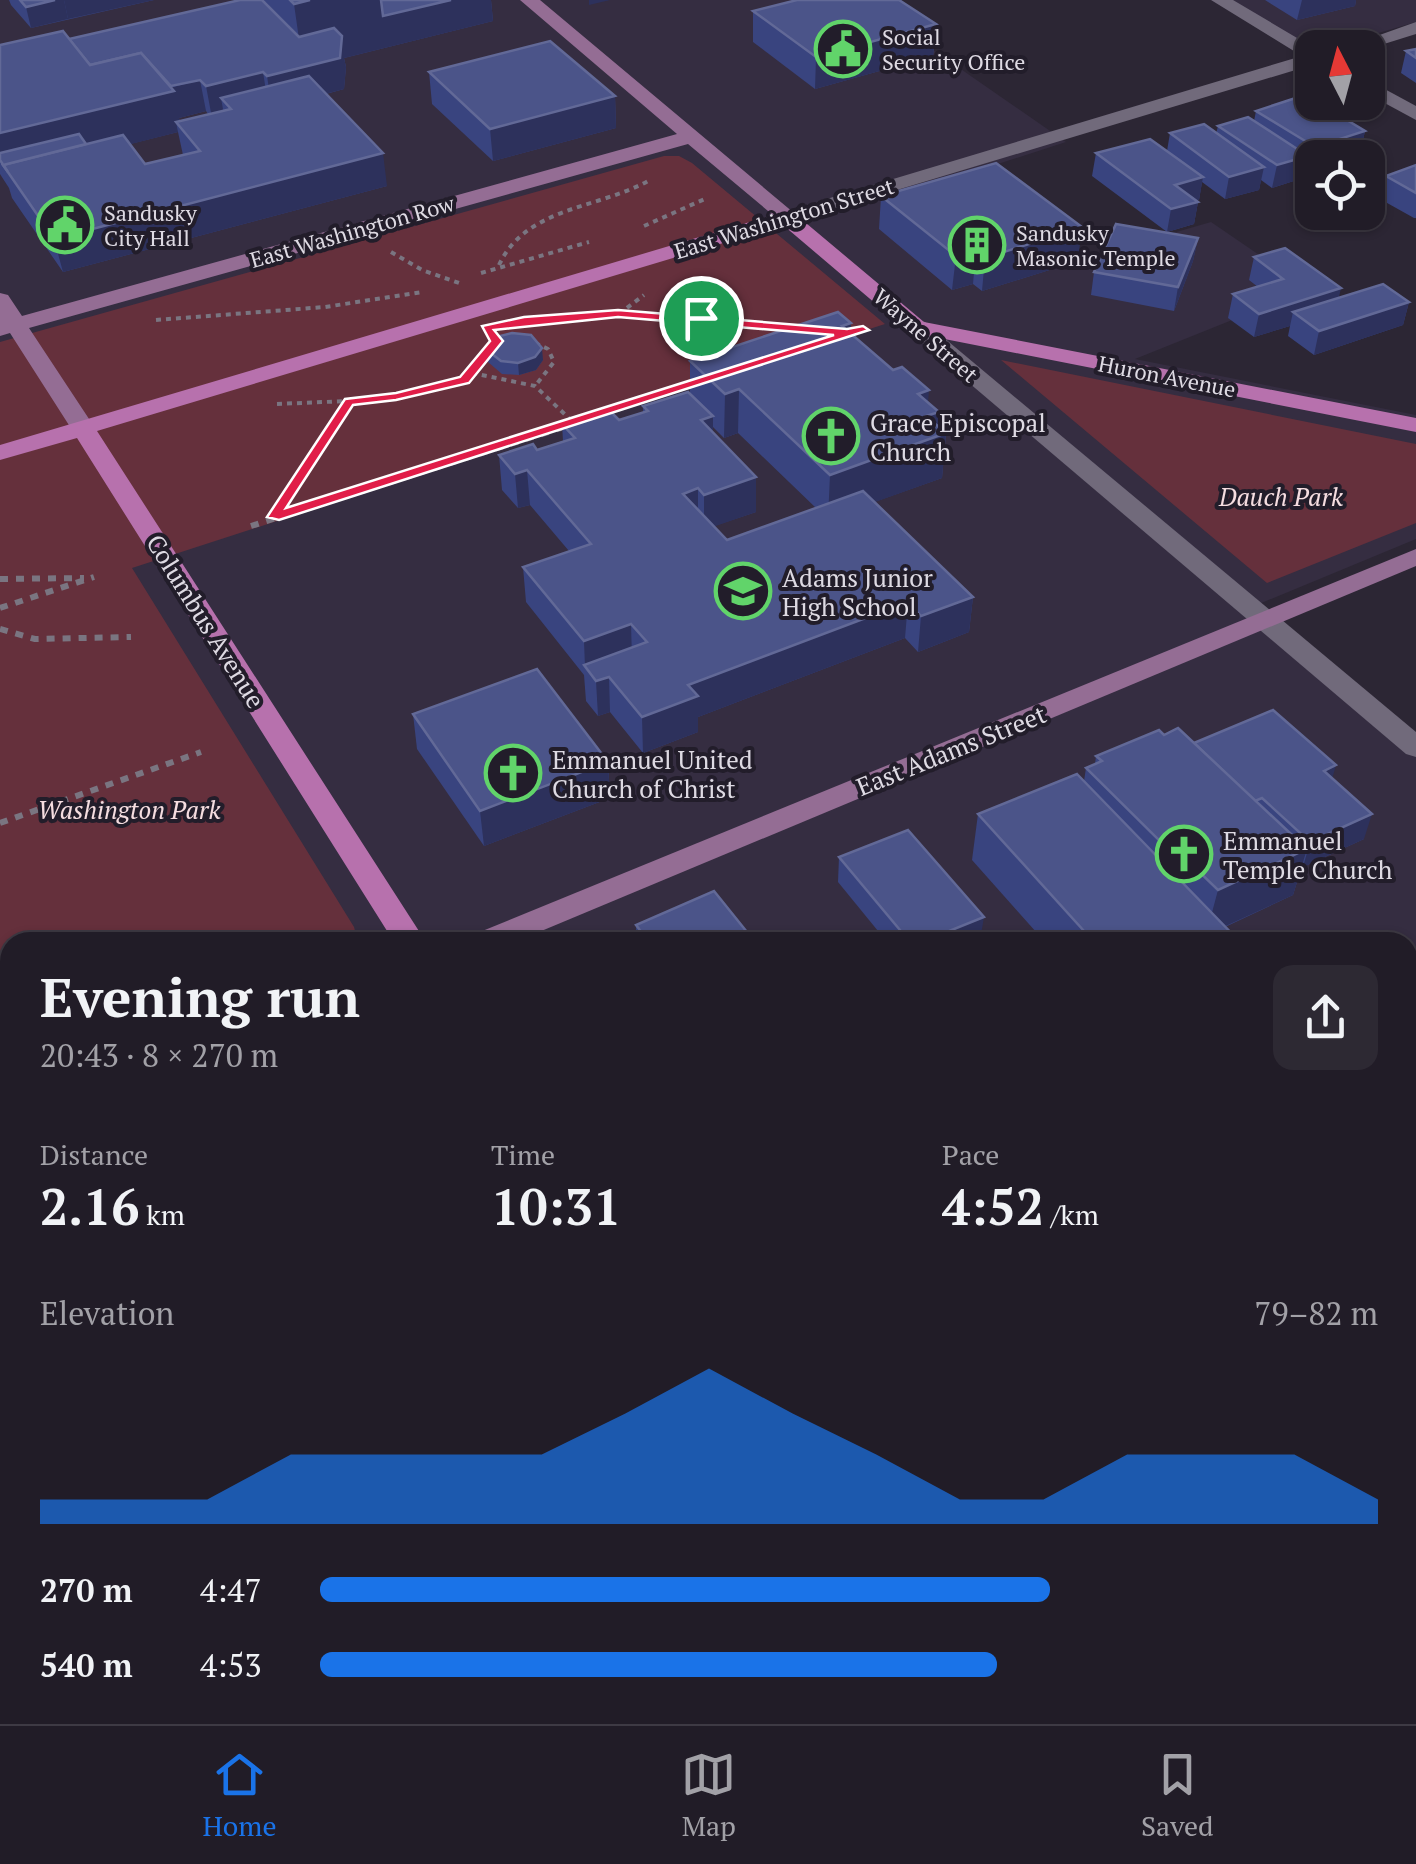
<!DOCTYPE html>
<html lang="en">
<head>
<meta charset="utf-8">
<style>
  body { margin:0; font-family:"PT Serif",serif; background:#2d2933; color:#f1f3f6; height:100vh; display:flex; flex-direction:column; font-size:38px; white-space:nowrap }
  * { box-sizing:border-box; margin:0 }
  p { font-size:32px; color:#a2a1a7 }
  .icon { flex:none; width:55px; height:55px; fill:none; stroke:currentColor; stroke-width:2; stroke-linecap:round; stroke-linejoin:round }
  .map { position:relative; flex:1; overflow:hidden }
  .panel { position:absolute; left:0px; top:932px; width:1418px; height:792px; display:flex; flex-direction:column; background:#211c27; border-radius:30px 30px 0 0; box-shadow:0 2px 8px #0004,0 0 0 2px #3e3a44 }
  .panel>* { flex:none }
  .needle { width:65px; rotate:354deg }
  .controls { position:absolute; left:1295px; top:30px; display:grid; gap:20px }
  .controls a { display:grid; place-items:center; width:90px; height:90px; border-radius:20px; background:#211c27; box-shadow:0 2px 8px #0004,0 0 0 2px #3e3a44; font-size:50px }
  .pin { position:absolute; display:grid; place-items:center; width:85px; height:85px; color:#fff; margin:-42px; border:5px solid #fff; border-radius:50%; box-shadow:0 2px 10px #0007 }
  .round { display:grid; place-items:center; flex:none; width:105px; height:105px; border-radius:20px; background:#2d2933 }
  .head { display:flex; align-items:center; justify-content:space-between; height:170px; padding:0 40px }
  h1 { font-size:55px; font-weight:700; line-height:75px }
  .stats { display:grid; grid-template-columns:repeat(3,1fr); gap:15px; height:170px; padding:10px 40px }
  .stats div { display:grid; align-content:center }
  .stats b { font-size:50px; font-weight:700 }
  .stats small { font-size:28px; font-weight:400 }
  .stats p { font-size:28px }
  .chart { height:280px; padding:20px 40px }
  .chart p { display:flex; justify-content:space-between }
  .chart svg { width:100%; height:180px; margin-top:10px; fill:#1a73e8; opacity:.7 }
  ul { padding:0 40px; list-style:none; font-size:32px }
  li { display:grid; grid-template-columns:160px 120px 1fr; align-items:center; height:75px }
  li i { height:25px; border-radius:12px; background:#1a73e8 }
  .tabs { display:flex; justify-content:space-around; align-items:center; height:140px; border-top:2px solid #3e3a44; background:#211c27; font-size:28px; color:#a2a1a7 }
  .tabs a { display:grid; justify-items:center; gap:5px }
  .tabs .selected { color:#1a73e8 }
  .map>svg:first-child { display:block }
  .built { fill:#352d41; fill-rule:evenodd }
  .green { fill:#65303c }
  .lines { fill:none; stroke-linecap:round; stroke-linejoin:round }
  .path-far1 { stroke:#7a7581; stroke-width:4; stroke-dasharray:5 5; stroke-linecap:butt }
  .path { stroke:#7a7581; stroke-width:6; stroke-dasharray:8 8; stroke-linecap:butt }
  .lane { fill:#716a7b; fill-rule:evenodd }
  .street { fill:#716a7b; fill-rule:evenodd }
  .secondary { fill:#946d94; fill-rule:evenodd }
  .primary { fill:#b771ad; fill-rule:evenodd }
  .wall { fill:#39447f; fill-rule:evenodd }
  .shaded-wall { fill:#2d315c }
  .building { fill:#4b5489; stroke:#626997; stroke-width:2.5 }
  .route { fill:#e11d48; stroke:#fff; stroke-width:2.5; fill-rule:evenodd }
  .labels { text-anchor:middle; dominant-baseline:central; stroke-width:8; stroke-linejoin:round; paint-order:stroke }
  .far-poi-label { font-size:22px; fill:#dedae3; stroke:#221d2a; text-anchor:start }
  .far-street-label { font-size:22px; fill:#dedae3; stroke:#221d2a }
  .poi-label { font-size:25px; fill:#dedae3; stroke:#221d2a; text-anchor:start }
  .park-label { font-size:25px; font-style:italic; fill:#f5dde0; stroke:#221d2a }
  .street-label { font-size:25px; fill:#dedae3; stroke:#221d2a }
</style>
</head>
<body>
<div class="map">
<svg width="1416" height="1724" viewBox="0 0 1416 1724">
  <rect width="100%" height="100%" fill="#2c2634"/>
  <g class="built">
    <path d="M0,0H878L867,4L1066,142L973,172L1090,257L1211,222L1309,289L1135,359L1416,415V539L1242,611L1416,756V1724H0ZM10,942H1408V1715H10Z"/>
    <path d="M1229,0H1416V22L1331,47L1312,48Z"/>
  </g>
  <g class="green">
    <path d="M664,156H679L692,163L885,324L132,568L354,927L358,942H10V1096L0,1100V342Z"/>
    <path d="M1001,360L1416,444V523L1267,583Z"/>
  </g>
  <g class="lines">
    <g class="path-far1">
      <path d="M644,226L707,198"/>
      <path d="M391,252L422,270L459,283"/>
      <path d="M499,265C526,207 597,209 648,181"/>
      <path d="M481,273L589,242"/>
      <path d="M619,314L644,295"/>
      <path d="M567,317L619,314L799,327"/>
      <path d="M156,320L325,307L422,292"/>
      <path d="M846,333L863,330"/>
      <path d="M535,343L548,349L554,362L535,386"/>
      <path d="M472,373L535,386L574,423"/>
      <path d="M277,404L371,400L464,380L494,343"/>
      <path d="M602,413L695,382"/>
      <path d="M333,426L349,401"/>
    </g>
    <g class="path">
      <path d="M274,516L335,423"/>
      <path d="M251,526L567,426"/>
      <path d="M0,579L84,578"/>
      <path d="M0,608L94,577"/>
      <path d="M0,629L35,639L131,637"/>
      <path d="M0,823L201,752"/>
    </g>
    <path class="lane" d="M353,1715H399L396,1724H350Z"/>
    <g class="street">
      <path d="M1211,0H1233L1314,48L1312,65L794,221L787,223L776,217L780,213L1302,56Z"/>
      <path d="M1416,22V34L1368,49L1343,48Z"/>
      <path d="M1368,80L1416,106V120L1368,94Z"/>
      <path d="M917,320L925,322L1416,732V757L1406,754L909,332L906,327Z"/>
      <path d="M1416,1678V1721L1357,1724L1361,1715H1408V1682Z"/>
    </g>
    <g class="secondary">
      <path d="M520,0H540L794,213L798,217L794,221H780L688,144L29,328L95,428L92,433H74L10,333L0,336V293L8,295L22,316L677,134Z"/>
      <path d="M1416,549V566L515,942H470L475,934Z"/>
      <path d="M10,1125V1153L0,1157V1129Z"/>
    </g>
    <g class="primary">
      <path d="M787,211L794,213L924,322L1416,418V432L909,332L783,225L97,431L426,942H394L77,438L0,460V445Z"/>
      <path d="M878,1715H922L926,1724H882Z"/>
    </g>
  </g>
  <g class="wall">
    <path d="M9,0H154L31,28L11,5Z"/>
    <path d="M240,0H491L493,21L344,58L346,67L344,89L326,94L387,186L63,272L12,198L9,188L0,174V45L69,39ZM206,111L208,114L180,121L179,118ZM178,132L183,155L145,164L130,144Z"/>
    <path d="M1265,0H1356L1355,6L1297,20Z"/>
    <path d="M753,11L936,24L933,56L815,89L753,42Z"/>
    <path d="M1416,49V83L1401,73L1406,51Z"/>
    <path d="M429,72L615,96L616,128L493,161L432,104Z"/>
    <path d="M1256,111L1365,131L1360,153L1346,158H1312V169L1310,170L1305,166L1303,178L1272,188L1261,180L1259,190L1225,199L1202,182L1199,200H1196L1198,202L1194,224L1167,232L1092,176L1096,153L1167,151L1170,133L1216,134L1218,126L1254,121Z"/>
    <path d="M1416,165V218H1414L1380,199L1386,176Z"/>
    <path d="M881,196L1078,261L982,291L973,284L952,290L879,229Z"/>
    <path d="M1198,238L1193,261L1174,311L1091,295L1094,272Z"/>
    <path d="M1254,257L1339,298L1409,302L1403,325L1314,355L1288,336L1290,326L1254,337L1228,318L1233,294L1258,287L1249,280Z"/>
    <path d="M851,323V334L928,403L938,426L946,433L942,478L874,502L973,597L969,632L918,652L905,638L698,717V732L643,753L610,712L598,716L586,701L584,675L526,602L523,567L569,551L530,505L518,508L502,490L499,455L537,450L563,441L562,424L619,420L643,413V406L690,393V361ZM713,427L724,438L738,433L816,508L727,540L714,526L756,512L713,433Z"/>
    <path d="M487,350L543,360L536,370L519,375L502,374L488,362Z"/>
    <path d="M413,714L608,762L610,798L484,846L417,749Z"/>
    <path d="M1194,743L1332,778L1364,839L1303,867L1302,866L1293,895L1225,927L1240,942H1045L972,860L978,814L1084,781L1086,768L1095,764L1096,756Z"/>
    <path d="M839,857L980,941L887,942L838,882Z"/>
    <path d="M636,925L755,942H636Z"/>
    <path d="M1416,1170V1185L1412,1180Z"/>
    <path d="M1416,1389V1445L1408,1436V1395Z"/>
  </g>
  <g class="shaded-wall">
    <path d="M55,0H64L68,19L31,28L26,7Z"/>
    <path d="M64,0H154L68,19Z"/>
    <path d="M310,0H491L493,21L344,58L346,67L344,89L272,108L267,76L303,67L294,4Z"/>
    <path d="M589,0H610L589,5Z"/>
    <path d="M1302,0H1356L1355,6L1297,20Z"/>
    <path d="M936,24L933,56L815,89L816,57Z"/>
    <path d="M263,72L268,104L231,109L221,98L224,115L212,118L206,86Z"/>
    <path d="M200,80L206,111L179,118L181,128L176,122L178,132L92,154L0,160V133Z"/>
    <path d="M615,96L616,128L493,161L490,129Z"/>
    <path d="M1365,131L1360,153L1346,158H1313L1315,147Z"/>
    <path d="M383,153L387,186L63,272L54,239Z"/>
    <path d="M1308,156L1303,178L1272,188L1277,165Z"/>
    <path d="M1264,167L1259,190L1225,199L1229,177Z"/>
    <path d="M1203,177L1199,200L1171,207L1175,185Z"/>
    <path d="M1198,202L1194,224L1167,232L1171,209Z"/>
    <path d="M1082,227L1078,261L982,291L985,258Z"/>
    <path d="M1198,238L1193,261L1174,311L1178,287Z"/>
    <path d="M976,250L973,284L952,290L956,256Z"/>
    <path d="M1341,288L1336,311L1293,312L1290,326L1254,337L1259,314Z"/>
    <path d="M1409,302L1403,325L1314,355L1319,331Z"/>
    <path d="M851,323L849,366L842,326Z"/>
    <path d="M542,348L543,360L536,370L519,375L518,363Z"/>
    <path d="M739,389L738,433L724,438L725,394Z"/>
    <path d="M929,390L927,416L939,412L937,437L946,433L942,478L828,519L830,475L918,394Z"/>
    <path d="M713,416V451L701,420Z"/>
    <path d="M527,470L530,505L518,508L515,474Z"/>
    <path d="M756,477V512L704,530V495Z"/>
    <path d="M698,488V523L683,494Z"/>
    <path d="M973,597L969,632L918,652L921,616Z"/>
    <path d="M908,602L905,638L698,717V732L643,753L642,717L688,685Z"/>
    <path d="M631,624L632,659L585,667L584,641Z"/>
    <path d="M609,677L610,712L598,716L596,681Z"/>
    <path d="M608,762L610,798L484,846L480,811Z"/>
    <path d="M1336,765L1329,790L1324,771Z"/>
    <path d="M1372,814L1364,839L1303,867L1310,842Z"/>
    <path d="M1307,849L1293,895L1206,935L1218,890Z"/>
    <path d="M1186,859L1176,905L1170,907L1181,862Z"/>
    <path d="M984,917L980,941L977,942H922Z"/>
    <path d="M1416,1074V1094L1408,1098V1083L1410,1078Z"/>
    <path d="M1416,1514V1530L1408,1535V1519Z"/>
    <path d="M10,1516V1566L0,1570V1521Z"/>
  </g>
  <g class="building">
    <path d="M20,0H55L26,7Z"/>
    <path d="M240,0H262L299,37L334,28L342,36L340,58L267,76L263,72L206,86L200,80L171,86L141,53L90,65L69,39Z"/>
    <path d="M290,0H310L294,4Z"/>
    <path d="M381,0H451L383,16Z"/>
    <path d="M797,0H899L936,24L816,57L753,11Z"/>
    <path d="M63,31L90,65L141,53L174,91L0,133V45Z"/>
    <path d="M550,41L615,96L490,129L429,72Z"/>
    <path d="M1416,49V58L1406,51Z"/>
    <path d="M309,76L383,153L54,239L3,165L123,135L145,164L200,151L176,122L231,109L221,98Z"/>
    <path d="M1305,95L1312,100V102H1317L1365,131L1315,147L1256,111Z"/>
    <path d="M1248,117L1308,156L1277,165L1218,126Z"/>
    <path d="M1204,124L1264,167L1229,177L1170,133Z"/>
    <path d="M79,134L86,144L3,165L8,172L0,160V153Z"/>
    <path d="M1150,139L1203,177L1175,185L1198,202L1171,209L1096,153Z"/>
    <path d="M996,163L1082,227L985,258L976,250L956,256L881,196Z"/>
    <path d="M1416,165V193L1386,176Z"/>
    <path d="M1116,224L1198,238L1178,287L1094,272Z"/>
    <path d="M1285,248L1341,288L1259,314L1233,294L1283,279L1254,257Z"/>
    <path d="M1383,284L1409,302L1319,331L1293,312Z"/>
    <path d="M838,312L851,323L842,326L893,370L902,367L929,390L918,394L939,412L926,416L946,433L830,475L739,389L725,394L690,361Z"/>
    <path d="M512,333L531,335L542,348L535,357L518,363L501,361L487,350L496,337Z"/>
    <path d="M688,392L713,416L701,420L756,477L704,495L698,488L683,494L727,540L863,491L973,597L921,616L908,602L688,685L698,696L642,717L609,677L596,681L584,665L647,642L631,624L584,641L523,567L591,544L527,470L515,474L499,455L533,444L537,450L575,438L562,424L608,409L619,420L648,411L643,406Z"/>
    <path d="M537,669L608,762L480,811L413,714Z"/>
    <path d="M1273,710L1336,765L1324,771L1372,814L1310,842L1262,798L1255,801L1194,743Z"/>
    <path d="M1178,728L1307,849L1218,890L1186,859L1181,862L1086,768L1102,761L1096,756L1159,730L1164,735Z"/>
    <path d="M1077,774L1240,942H1094L978,814Z"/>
    <path d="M908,830L984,917L922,942H910L839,857Z"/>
    <path d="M714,891L755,942H649L636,925Z"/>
    <path d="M1416,1001V1074L1410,1078L1408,1076V1005Z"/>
    <path d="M10,1192V1516L0,1521V1196Z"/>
    <path d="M1416,1389V1411L1408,1403V1395Z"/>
    <path d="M1408,1442L1416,1452V1514L1408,1519Z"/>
    <path d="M518,1715H690L695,1724H503Z"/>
  </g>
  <path class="route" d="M618,310L847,329L863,326L869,330L279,520L267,517L345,399L396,393L460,377L490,341L482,326L524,317ZM618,317L834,335L286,508L353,405L396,400L469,383L503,341L494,330Z"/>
  <defs>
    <g id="civic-ring" transform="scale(2.875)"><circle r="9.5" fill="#221d2a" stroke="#61d46a" stroke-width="1.5"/><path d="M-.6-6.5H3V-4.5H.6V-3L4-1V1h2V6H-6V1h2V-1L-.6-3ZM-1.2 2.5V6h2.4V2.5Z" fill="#61d46a"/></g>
    <g id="building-ring" transform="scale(2.875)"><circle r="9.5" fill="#221d2a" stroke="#61d46a" stroke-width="1.5"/><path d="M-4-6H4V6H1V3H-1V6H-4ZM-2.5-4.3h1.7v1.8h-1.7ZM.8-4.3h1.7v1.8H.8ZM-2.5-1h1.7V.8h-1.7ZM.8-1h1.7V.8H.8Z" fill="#61d46a"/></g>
    <g id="church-ring" transform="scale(2.875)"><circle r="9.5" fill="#221d2a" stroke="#61d46a" stroke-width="1.5"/><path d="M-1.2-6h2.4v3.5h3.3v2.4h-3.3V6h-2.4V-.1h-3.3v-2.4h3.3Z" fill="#61d46a"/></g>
    <g id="school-ring" transform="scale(2.875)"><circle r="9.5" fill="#221d2a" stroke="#61d46a" stroke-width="1.5"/><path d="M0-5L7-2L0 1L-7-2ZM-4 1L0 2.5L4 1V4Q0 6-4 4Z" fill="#61d46a"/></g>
  </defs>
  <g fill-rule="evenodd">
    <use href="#civic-ring" x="843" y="49"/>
    <use href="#civic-ring" x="65" y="225"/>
    <use href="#building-ring" x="977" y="245"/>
    <use href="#church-ring" x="831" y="436"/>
    <use href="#school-ring" x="743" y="591"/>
    <use href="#church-ring" x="513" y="773"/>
    <use href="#church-ring" x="1184" y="854"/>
  </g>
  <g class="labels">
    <g class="far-poi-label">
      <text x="882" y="36">Social<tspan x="882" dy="25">Security Office</tspan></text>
      <text x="104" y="212">Sandusky<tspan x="104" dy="25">City Hall</tspan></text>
      <text x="1016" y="232">Sandusky<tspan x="1016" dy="25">Masonic Temple</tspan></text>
    </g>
    <g class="far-street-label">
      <text transform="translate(784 218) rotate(-17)">East Washington Street</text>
      <text transform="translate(352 231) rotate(-16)">East Washington Row</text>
      <text transform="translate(926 335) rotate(41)">Wayne Street</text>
      <text transform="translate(1167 376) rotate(11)">Huron Avenue</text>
    </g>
    <g class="poi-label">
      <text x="870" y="422">Grace Episcopal<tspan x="870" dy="29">Church</tspan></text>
      <text x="782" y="577">Adams Junior<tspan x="782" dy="29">High School</tspan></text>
      <text x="552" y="759">Emmanuel United<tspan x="552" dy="29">Church of Christ</tspan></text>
      <text x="1223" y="840">Emmanuel<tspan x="1223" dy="29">Temple Church</tspan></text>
    </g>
    <g class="park-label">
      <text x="1281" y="496">Dauch Park</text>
      <text x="129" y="809">Washington Park</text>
    </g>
    <g class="street-label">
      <text transform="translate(206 621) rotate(58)">Columbus Avenue</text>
      <text transform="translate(951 750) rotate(-22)">East Adams Street</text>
    </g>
  </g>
</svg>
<div class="controls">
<a><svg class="needle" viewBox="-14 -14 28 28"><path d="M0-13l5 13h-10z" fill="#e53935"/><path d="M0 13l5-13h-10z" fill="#a2a1a7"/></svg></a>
<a><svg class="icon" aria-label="locate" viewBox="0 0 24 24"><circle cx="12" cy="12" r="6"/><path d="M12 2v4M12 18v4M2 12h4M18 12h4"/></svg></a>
</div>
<div class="pin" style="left:701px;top:318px;background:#1e9e55"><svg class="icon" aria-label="arrive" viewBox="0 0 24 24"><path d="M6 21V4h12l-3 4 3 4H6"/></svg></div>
<section class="panel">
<div class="head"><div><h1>Evening run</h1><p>20:43 · 8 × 270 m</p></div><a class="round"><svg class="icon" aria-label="share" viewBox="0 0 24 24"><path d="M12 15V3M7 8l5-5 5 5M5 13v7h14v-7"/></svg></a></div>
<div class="stats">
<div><p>Distance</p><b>2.16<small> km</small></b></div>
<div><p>Time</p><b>10:31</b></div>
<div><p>Pace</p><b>4:52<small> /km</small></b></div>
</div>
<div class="chart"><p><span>Elevation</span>79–82 m</p>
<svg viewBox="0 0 160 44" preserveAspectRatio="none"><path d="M0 44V38L10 38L20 38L30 27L40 27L50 27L60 27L70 17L80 6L90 17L100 27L110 38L120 38L130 27L140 27L150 27L160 38V44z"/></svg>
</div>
<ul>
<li><b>270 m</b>4:47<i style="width:69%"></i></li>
<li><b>540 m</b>4:53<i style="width:64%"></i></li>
</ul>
</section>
</div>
<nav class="tabs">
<a class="selected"><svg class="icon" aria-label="home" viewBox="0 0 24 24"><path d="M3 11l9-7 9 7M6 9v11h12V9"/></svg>Home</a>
<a><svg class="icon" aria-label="map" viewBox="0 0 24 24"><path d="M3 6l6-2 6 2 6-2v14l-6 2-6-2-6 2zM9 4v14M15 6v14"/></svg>Map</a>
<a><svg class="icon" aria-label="saved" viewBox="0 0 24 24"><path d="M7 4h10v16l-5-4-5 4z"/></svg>Saved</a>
</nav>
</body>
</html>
